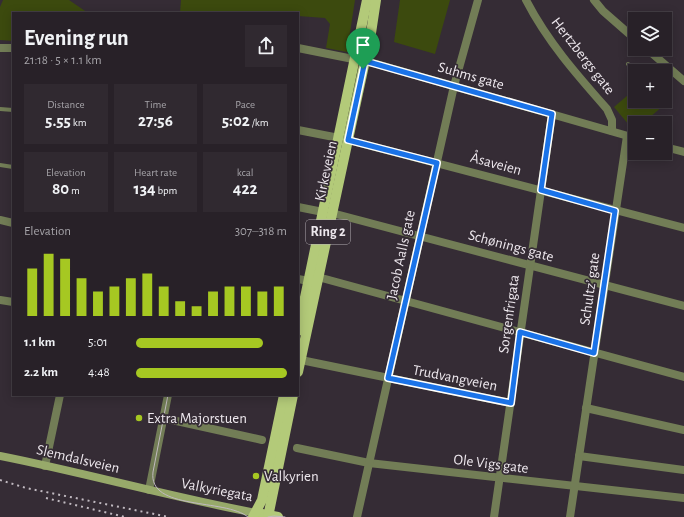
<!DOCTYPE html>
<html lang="en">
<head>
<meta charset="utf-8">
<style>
  body { margin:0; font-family:"Alegreya Sans",sans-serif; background:#302930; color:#f1f3f6; height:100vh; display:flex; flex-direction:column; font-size:15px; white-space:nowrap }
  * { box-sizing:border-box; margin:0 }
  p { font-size:13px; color:#a5a3a8 }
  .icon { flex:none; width:22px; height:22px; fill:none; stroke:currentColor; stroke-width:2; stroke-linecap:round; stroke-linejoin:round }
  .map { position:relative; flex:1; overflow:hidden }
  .panel { position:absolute; left:12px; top:12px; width:287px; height:384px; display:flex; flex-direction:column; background:#282128; border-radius:0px; box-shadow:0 2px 10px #0003,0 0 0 1px #443e45 }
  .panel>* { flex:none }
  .buttons { position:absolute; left:628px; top:12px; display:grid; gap:8px }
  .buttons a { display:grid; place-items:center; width:44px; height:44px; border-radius:0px; background:#282128; box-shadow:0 2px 10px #0003,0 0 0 1px #443e45; font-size:20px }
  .pin { position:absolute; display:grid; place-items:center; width:34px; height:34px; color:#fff; margin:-41px -17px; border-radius:50% 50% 50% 0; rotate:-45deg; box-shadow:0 0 4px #0007 }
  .pin .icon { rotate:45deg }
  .round { display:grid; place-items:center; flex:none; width:42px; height:42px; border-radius:0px; background:#302930 }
  .summary { display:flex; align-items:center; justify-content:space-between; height:68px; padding:0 12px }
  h1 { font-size:22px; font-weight:600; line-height:30px }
  .stats { display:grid; grid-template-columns:repeat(3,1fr); gap:6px; height:68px; padding:4px 12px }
  .stats div { display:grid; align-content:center; border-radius:0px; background:#302930; text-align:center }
  .stats b { font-size:17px; font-weight:600 }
  .stats small { font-size:11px; font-weight:400 }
  .stats p { font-size:11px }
  .chart { height:112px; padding:8px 12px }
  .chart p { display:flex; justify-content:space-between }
  .chart svg { width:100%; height:72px; margin-top:4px; stroke:#a6c822; stroke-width:6 }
  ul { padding:0 12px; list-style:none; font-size:13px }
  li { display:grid; grid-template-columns:64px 48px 1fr; align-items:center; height:30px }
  li i { height:10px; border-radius:5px; background:#a6c822 }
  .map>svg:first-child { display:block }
  .green { fill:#3c4a0e }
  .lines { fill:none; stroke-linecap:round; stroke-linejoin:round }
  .service { stroke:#727d56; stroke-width:4 }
  .minor { stroke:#727d56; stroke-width:8 }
  .tertiary { stroke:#727d56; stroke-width:8 }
  .secondary { stroke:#97a96a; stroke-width:8 }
  .primary { stroke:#b3ca79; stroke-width:10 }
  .tram { stroke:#c1bac1; stroke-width:1 }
  .rail { stroke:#c1bac1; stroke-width:2; stroke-dasharray:2 4; stroke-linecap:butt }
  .route-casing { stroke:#fff; stroke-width:8 }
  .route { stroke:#1a73e8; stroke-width:5 }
  .poi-dot { fill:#a6c822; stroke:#352c35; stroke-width:1.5 }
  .labels { text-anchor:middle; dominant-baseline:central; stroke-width:3.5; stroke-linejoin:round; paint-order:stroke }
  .shield { fill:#352c35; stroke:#b6afb6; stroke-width:1 }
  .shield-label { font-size:14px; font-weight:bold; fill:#ede7ed }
  .street-label { font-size:15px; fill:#ede7ed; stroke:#352c35 }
  .poi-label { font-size:15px; fill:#ede7ed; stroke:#352c35; text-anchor:start }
</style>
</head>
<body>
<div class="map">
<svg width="684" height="517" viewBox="0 0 684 517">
  <rect width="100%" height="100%" fill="#352c35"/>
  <g class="green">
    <path d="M3,0H69L88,13H13V41L0,40V7Z"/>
    <path d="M181,0H355L347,52L326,48L330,24L325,18L298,16V13H180Z"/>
    <path d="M400,0H450L435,54L394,42Z"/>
    <path d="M635,89V101H665V96L670,100L643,123H635V127L629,125L614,107Z"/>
  </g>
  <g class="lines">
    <g class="service">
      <path d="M628,64L635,71"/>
      <path d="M656,71L663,63"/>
      <path d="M0,109L13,110"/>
      <path d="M0,165L13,167"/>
    </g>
    <g class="minor">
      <path d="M526,0C547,41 577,75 607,109L612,120V131"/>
      <path d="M594,0L603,11L635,39"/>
      <path d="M647,49L684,81"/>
      <path d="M298,130L339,138"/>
      <path d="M348,140L684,228"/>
      <path d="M298,207L323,212"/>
      <path d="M332,213L684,306"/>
      <path d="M0,220L13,223"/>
      <path d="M318,277L684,377"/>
      <path d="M298,279L309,281"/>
      <path d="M0,300L13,302"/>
      <path d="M301,360L511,403"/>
      <path d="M586,408L684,430"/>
      <path d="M163,418L262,440"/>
      <path d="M297,448L369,463L684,498"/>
      <path d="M579,456L684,470"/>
      <path d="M45,466L60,395"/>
      <path d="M149,490L168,395"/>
      <path d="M357,517L454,86L478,0"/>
      <path d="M494,517L552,114"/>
      <path d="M570,517L627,136"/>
    </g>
    <g class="tertiary">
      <path d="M0,48H13"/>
      <path d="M298,48L373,63L635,138"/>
      <path d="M665,147L684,152"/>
    </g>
    <path class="secondary" d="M0,456C86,473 170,497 256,513"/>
    <g class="primary">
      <path d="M298,331L367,0"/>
      <path d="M298,372L371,33L376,0"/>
      <path d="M262,514L278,517"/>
      <path d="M253,517L262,500L284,395"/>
      <path d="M268,517L293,395"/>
    </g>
    <g class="tram">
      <path d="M168,395L153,472C148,511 225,498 248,517"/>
      <path d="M268,517L274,516L285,517"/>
    </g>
    <g class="rail">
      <path d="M0,480L26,488L169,517"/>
      <path d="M46,498L125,517"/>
    </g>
  </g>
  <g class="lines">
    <g class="route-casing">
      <path id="route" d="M365,61L552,114L541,190L615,211L594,353L520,332L511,403L388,378L437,163L348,140Z"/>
    </g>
    <use href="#route" class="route"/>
  </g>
  <g class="poi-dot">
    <circle cx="139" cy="418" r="4"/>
    <circle cx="256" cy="476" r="4"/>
  </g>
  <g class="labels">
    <rect class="shield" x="306" y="220" width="44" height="24" rx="3"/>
    <g class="shield-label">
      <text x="328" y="232">Ring 2</text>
    </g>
    <g class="street-label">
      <text transform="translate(583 56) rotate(52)">Hertzbergs gate</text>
      <text transform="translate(471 76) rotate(16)">Suhms gate</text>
      <text transform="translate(496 164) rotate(15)">Åsaveien</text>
      <text transform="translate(326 171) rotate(-78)">Kirkeveien</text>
      <text transform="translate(511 246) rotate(15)">Schønings gate</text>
      <text transform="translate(401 255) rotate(-78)">Jacob Aalls gate</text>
      <text transform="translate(590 289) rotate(-82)">Schultz’ gate</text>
      <text transform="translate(509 314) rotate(-82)">Sorgenfrigata</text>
      <text transform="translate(455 378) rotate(11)">Trudvangveien</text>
      <text transform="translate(78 459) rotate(13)">Slemdalsveien</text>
      <text transform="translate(491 464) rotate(7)">Ole Vigs gate</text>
      <text transform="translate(217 490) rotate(11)">Valkyriegata</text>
    </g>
    <g class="poi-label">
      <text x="147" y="418">Extra Majorstuen</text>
      <text x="264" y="476">Valkyrien</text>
    </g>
  </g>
</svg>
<div class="buttons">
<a><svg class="icon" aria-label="layers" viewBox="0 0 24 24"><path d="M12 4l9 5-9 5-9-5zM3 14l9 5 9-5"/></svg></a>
<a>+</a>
<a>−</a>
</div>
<div class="pin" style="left:363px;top:69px;background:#1e9e55"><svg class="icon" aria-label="arrive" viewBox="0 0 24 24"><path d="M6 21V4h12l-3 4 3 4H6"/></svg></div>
<section class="panel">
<div class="summary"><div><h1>Evening run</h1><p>21:18 · 5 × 1.1 km</p></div><a class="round"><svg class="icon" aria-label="share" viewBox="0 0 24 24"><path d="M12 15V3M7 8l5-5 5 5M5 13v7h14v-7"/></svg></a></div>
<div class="stats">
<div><p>Distance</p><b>5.55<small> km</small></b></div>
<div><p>Time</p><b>27:56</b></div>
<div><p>Pace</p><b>5:02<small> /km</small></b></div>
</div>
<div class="stats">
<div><p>Elevation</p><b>80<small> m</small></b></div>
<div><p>Heart rate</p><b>134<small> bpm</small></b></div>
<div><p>kcal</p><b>422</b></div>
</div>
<div class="chart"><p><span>Elevation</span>307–318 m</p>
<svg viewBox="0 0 160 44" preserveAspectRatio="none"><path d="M5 44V15M15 44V6M25 44V9M35 44V21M45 44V29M55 44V26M65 44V21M75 44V18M85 44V26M95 44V35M105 44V38M115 44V29M125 44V26M135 44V26M145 44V29M155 44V26"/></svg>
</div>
<ul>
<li><b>1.1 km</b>5:01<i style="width:84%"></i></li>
<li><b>2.2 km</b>4:48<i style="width:100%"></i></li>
</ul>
</section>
</div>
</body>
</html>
